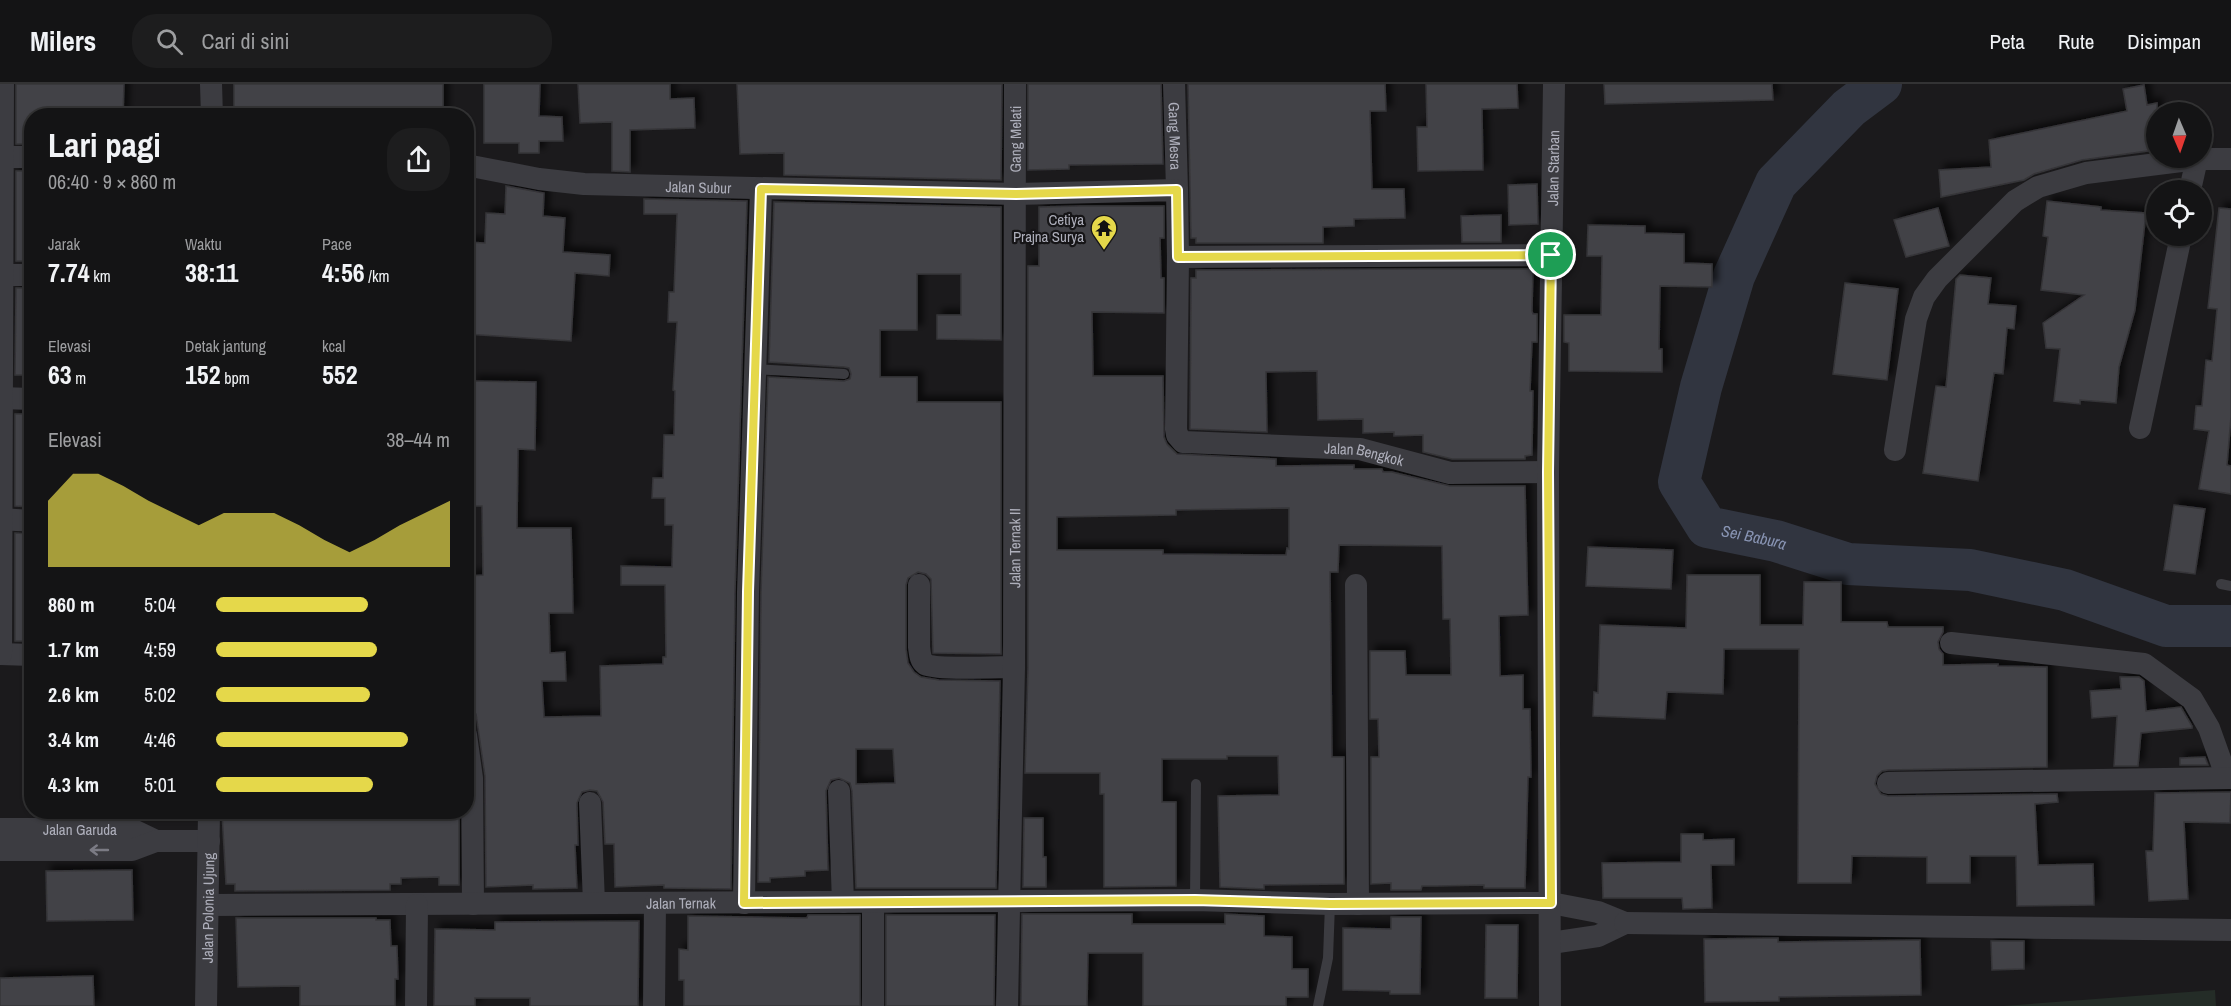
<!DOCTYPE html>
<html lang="id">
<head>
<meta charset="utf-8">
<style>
  body { margin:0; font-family:"Archivo Narrow",sans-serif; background:#1d1d1e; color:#f1f3f6; height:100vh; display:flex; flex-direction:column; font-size:22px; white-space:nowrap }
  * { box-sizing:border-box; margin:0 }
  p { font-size:20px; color:#9d9ea0 }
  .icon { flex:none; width:33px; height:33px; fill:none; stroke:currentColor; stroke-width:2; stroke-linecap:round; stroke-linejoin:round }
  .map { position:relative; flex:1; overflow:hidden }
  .drawer { position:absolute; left:24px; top:24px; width:450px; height:711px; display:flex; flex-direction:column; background:#141415; border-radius:24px; box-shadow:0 2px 4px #0004,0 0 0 2px #333334 }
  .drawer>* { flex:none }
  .needle { width:39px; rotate:178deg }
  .tools { position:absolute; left:2146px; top:18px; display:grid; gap:12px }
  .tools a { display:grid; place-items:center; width:66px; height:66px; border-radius:50%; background:#141415; box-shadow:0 2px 4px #0004,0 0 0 2px #333334; font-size:30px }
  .pin { position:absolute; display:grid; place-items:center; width:51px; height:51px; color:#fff; margin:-26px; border:3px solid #fff; border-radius:50%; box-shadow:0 2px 6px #0007 }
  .round { display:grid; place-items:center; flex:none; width:63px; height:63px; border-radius:24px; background:#1d1d1e }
  .summary { display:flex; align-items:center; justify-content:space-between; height:102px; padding:0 24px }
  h1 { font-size:33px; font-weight:700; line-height:45px }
  .stats { display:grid; grid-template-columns:repeat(3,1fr); gap:9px; height:102px; padding:6px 24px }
  .stats div { display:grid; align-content:center }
  .stats b { font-size:26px; font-weight:700 }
  .stats small { font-size:16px; font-weight:400 }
  .stats p { font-size:16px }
  .chart { height:168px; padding:12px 24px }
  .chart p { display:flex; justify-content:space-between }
  .chart svg { width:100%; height:108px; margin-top:6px; fill:#e5d84a; opacity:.7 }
  ul { padding:0 24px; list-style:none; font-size:20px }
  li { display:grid; grid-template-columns:96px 72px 1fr; align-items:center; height:45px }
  li i { height:15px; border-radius:8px; background:#e5d84a }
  header { display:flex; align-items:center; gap:36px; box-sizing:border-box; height:84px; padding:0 30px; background:#141415; border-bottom:2px solid #333334 }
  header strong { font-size:28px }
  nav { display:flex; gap:33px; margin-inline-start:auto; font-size:21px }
  .search { width:420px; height:54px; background:#1d1d1e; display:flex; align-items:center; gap:15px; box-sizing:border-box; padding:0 21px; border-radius:24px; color:#9d9ea0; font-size:22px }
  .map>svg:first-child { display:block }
  .green { fill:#242c27 }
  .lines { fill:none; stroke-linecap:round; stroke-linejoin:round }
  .river { stroke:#313540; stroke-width:42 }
  .building { fill:#424246; stroke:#353438; stroke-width:1.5; fill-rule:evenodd; filter:url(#shadow) }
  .service { stroke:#3c3c41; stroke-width:10 }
  .minor { stroke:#3c3c41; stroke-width:22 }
  .oneway { stroke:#7b7b84 }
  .route-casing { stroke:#fff; stroke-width:12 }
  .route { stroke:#e5d84a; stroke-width:8 }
  .labels { text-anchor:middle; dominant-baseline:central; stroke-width:4.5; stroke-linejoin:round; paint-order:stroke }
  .street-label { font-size:15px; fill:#aeafbb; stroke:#161517 }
  .poi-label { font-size:15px; fill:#aeafbb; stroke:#161517; text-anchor:end }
  .water-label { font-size:16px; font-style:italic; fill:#8894b3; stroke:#161517 }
</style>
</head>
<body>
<header>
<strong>Milers</strong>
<div class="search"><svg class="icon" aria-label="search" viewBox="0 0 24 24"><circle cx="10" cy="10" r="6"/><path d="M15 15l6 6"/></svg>Cari di sini</div>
<nav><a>Peta</a><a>Rute</a><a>Disimpan</a></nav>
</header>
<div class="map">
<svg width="2231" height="922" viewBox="0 0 2231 922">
  <defs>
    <filter id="shadow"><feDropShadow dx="5.5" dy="-5.5" stdDeviation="3" flood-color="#0009"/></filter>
  </defs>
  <rect width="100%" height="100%" fill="#1b1a1c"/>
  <path class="green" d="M2215,906L2216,922H2003Z"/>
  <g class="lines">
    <path class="river" id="s1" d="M1881,0L1849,24L1776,99L1734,192L1701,303L1679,398L1707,443L1776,457L1848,480L1970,486L2065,506L2166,542H2231"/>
  </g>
  <g class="building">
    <path d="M16,0H124L123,32H32V60H16Z"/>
    <rect x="234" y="0" width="209" height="32"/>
    <path d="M484,0H540L539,32L562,33L563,57H539V69H519V59H484Z"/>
    <path d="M578,0H670V15L694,14L695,44L630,46V88L612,87V38L580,39Z"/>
    <path d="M737,0H1002L1001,96L784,91V69L740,70Z"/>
    <path d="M1028,0H1161L1163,80L1069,81V85L1028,86Z"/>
    <path d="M1188,0H1385L1386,27H1370L1372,105H1404L1405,134L1354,135V142L1323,143V159H1196V154H1191Z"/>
    <path d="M1426,0H1517L1518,24L1482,25L1483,86L1418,87L1417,43H1427Z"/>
    <path d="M1604,0H1772L1773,16L1605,20Z"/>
    <path d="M2144,1L2147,21L2157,19V48L2152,49L2155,66L2082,76L2034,90L2024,96L1941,113L1939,86L1991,83L1989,56L2127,27L2123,5Z"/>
    <rect x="16" y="87" width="16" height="90"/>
    <path d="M1537,100L1538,140L1509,141L1508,101Z"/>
    <path d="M506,102L544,109L543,132L565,134L563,168L610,171L609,192L575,189L571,257L466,250V158L485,159L486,129L505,130Z"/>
    <path d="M644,115L747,117L735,508L731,805L664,804V801L615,803L614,760H605L603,718L597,707L590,706L582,708L577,719L578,761H575L577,804L533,805V801L486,803L485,692L476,630H468L467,603H472L471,566H474L469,492L483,491L482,422H469L470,354H466V315H471L472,297L536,298L535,366L518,365L517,444H571L572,477L573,529H549L550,569L565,568L566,597H542L544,633L601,632L600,582L663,580V573H666L665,501H621V482L672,483L673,441H665V414H652L653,394H663L664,351H674L675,307L673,306L677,238H668L669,208H674L677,130H644Z"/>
    <path d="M2047,117L2101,123V126L2146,129L2135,226L2119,283L2116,319L2080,316V320L2054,317L2060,265L2046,264L2043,239L2084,211L2041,206L2048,153L2043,152Z"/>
    <path d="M774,118L1001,123V256L937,255V231H961V190H917V246H880V293H917V318H1001V570L933,569L931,495L926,490L918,488L908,494L906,501V565L908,579L914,588L921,593L939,596L1000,597L996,804H856L852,707L850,699L839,694L831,696L826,707L828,786L805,787V792L770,794V798H758L761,508L768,293L844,297L850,295L851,290L849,284L844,283L769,278ZM856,665H893L895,699L856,700Z"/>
    <path d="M1079,122H1164V154H1160L1161,194H1164V229L1092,228L1093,292H1163L1164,353L1167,360L1177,370L1276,375V382L1354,381V385H1382L1383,388H1392L1450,402H1525L1528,531L1499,532L1500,592L1523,591V625H1530L1531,693H1528L1525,804H1484V801L1438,802H1422L1421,806H1391V799L1371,800V673H1379L1378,635H1370V567H1405L1406,591H1451L1450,535H1443L1442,462L1339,461L1338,488H1330L1332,673H1344V800L1264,801V805L1220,803L1218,712L1279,711L1278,672H1227V675H1162V718H1176V802L1104,803V710H1100V689H1025L1028,583V182H1039V123ZM1289,424V465L1287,464L1286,471L1163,470V466H1057V433L1176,431V426Z"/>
    <path d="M1938,124L1949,162L1906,173L1894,136Z"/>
    <path d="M2219,124L2231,125V333L2227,381L2231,382V410L2199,405L2209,347L2194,345L2196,322H2202L2206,276L2212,277L2217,225L2208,224Z"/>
    <path d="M1501,131V158H1462L1461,132Z"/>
    <path d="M1588,141L1645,142V149L1684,150V179L1712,180V203L1660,202L1659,265H1662V288L1569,287V259L1564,258V231H1601L1602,172H1587Z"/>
    <path d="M1421,185H1533L1532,227L1533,230H1537V258H1532L1530,307H1533L1532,371L1525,372V375H1452L1423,368V351L1394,352V348L1363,349V335L1318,336L1317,287L1266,288L1267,348L1190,345L1191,194H1196V186Z"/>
    <path d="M1960,191L1991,194L1988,220L2016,222L2014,245L2007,244L2003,290L1994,289L1978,397L1923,389L1936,302L1946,303L1956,195Z"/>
    <path d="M1845,199L1898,205L1887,296L1833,290Z"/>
    <path d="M16,204H32V291H15Z"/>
    <path d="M15,330H32V423L15,422Z"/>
    <path d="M2174,421L2205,425L2195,490L2164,486Z"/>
    <path d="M15,449L32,450V557H15Z"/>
    <path d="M1588,463L1673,466L1671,505L1586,502Z"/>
    <path d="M1687,491H1760V541H1803L1804,498H1841V538H1887L1888,543H1943V548L1938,558L1939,565L1943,570V581L1998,580V582L2047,583V683L1888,686L1882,687L1877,692L1875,700L1881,710L1888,712L2057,710L2058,718L2035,720L2038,781L2093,780L2094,821L2017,822L2016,772H1970V799H1927V773L1852,772L1851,799H1798L1799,565H1724L1723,610L1667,608L1665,635L1593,632L1594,608L1598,609L1600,541L1686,544Z"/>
    <path d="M2120,593H2139L2144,597L2146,627L2181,623L2192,642V644L2141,649L2138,682H2114L2117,632L2092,634L2090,607L2121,605Z"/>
    <path d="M2205,673L2208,681H2180V674Z"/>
    <path d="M2231,708L2230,739L2184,738L2188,815L2149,817L2146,767H2153L2155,709Z"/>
    <path d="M266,728H459V801H439V793L401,794V800H390V806L235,807V800H226L222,729Z"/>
    <path d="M1024,734H1043V773H1046V803H1023Z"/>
    <path d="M1681,750H1703V756L1734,755V781H1711L1712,824L1683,825L1682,814H1603L1602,779L1681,778Z"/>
    <path d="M132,786L133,836L47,837L46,787Z"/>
    <path d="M1022,830H1132V840H1225V830L1264,832V852L1292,853V885H1308V913H1286V922H1143V869H1088L1087,922H1021Z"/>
    <path d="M808,831H860V922H684V896H679V865L688,866V832L807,834Z"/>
    <path d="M886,831H995L994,922H886Z"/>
    <path d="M1391,833H1421L1420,910H1390V907L1343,906V844L1391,845Z"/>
    <path d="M236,834H376V836H390L391,862H397L398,895H395V922H300V902L238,903Z"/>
    <path d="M639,837L638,922H530V914H475V922H434L435,845L495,846V838Z"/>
    <path d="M1486,841H1518L1517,914H1485Z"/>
    <path d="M1778,854V858L1920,856L1921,911L1779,913V917L1705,918L1704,855Z"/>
    <path d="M1991,857H2024V885L1992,886Z"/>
    <path d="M93,892L94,922H0V894Z"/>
  </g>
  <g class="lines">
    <g class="service">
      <path d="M755,285L844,290"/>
      <path d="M2221,500L2231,502"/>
      <path d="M1195,816L1196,700"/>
      <path d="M1318,922L1328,874L1330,820"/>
    </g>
    <g class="minor">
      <path d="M211,0L212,32"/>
      <path id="s2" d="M1174,0L1177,106"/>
      <path d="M0,73H32"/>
      <path id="s3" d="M466,81L539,95L584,100L1016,110L1177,106L1178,173L1551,171"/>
      <path d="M2190,106L2197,75"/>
      <path id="s4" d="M1178,173L1176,345L1177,351L1183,358L1360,365L1450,389L1548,388"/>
      <path d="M0,191H32"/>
      <path d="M0,314L32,315"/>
      <path d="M2140,344L2181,152"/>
      <path d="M1895,366L1916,235L1924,213L1937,195L2015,117L2038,103L2086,89L2197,75H2231"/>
      <path d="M0,435L32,437"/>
      <path d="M919,501V563C920,570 920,576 925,580C934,586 999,583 1014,583"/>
      <path d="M1356,501L1358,820"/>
      <path d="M1951,559L2144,580L2192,615L2209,644L2227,694"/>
      <path d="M0,570L32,571"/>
      <path d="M1,570L3,0"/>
      <path d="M466,651L472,694L473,820"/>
      <path d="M1888,699L2231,694"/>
      <path d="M839,707L843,818"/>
      <path d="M590,719L594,819"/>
      <path id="s5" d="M0,745H131L156,757"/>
      <path d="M0,766H132L156,757H209"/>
      <path d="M873,818V922"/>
      <path d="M744,819L748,508L761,105"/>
      <path id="s6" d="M209,821L1195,816L1330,820L1551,819L1598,828L1625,839L1598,852L1551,859"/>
      <path d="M1625,839L2231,846"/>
      <path id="s7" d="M206,922L209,728"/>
      <path d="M416,922L417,821"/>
      <path d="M654,922L655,819"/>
      <path id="s8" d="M1007,922L1014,583L1015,0"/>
      <path id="s9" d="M1550,922L1548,388L1554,0"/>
    </g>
  </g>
  <defs><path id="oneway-shaft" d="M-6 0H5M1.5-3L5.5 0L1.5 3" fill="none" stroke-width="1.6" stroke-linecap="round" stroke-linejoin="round" transform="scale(1.5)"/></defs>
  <use class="oneway" href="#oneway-shaft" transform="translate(99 766) rotate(-180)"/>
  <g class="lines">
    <g class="route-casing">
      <path id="route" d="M761,105L1016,110L1177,106L1178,173L1551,171L1548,388L1551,819L1330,820L1195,816L744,819L748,508Z"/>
    </g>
    <use href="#route" class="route"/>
  </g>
  <defs>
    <g id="temple-pin" transform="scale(1.35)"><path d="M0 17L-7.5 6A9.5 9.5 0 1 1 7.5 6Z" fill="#e5d84a" stroke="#161517"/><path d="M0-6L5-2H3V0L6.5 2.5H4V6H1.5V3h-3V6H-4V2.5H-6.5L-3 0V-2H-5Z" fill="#111"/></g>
  </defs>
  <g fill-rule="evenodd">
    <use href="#temple-pin" x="1104" y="144"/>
  </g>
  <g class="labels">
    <g class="street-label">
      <text stroke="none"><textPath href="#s2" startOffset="52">Gang Mesra</textPath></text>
      <text stroke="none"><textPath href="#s8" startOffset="867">Gang Melati</textPath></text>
      <text stroke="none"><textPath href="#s9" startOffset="838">Jalan Starban</textPath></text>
      <text stroke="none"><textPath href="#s3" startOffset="234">Jalan Subur</textPath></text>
      <text stroke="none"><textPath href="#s4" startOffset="369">Jalan Bengkok</textPath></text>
      <text stroke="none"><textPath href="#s8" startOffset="458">Jalan Ternak II</textPath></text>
      <text stroke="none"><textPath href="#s5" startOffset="80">Jalan Garuda</textPath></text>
      <text stroke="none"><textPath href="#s6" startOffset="472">Jalan Ternak</textPath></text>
      <text stroke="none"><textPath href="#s7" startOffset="98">Jalan Polonia Ujung</textPath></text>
    </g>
    <g class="poi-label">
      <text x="1084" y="135">Cetiya<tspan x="1084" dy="17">Prajna Surya</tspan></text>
    </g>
    <g class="water-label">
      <text stroke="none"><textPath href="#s1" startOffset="561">Sei Babura</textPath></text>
    </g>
  </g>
</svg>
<div class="tools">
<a><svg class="needle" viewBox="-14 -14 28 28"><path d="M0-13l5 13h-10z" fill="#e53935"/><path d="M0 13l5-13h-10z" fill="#9d9ea0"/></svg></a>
<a><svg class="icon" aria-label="locate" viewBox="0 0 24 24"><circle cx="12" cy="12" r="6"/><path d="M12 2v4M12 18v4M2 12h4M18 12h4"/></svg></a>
</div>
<div class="pin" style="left:1551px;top:171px;background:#1e9e55"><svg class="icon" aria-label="arrive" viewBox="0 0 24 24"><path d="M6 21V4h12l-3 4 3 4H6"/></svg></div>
<section class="drawer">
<div class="summary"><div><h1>Lari pagi</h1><p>06:40 · 9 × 860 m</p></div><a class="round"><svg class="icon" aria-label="share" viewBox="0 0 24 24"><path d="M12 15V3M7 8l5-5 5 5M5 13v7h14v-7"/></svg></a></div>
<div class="stats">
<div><p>Jarak</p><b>7.74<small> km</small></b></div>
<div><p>Waktu</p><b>38:11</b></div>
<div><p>Pace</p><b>4:56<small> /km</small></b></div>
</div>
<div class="stats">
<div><p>Elevasi</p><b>63<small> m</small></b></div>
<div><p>Detak jantung</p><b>152<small> bpm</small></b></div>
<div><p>kcal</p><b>552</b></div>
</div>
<div class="chart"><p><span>Elevasi</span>38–44 m</p>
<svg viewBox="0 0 160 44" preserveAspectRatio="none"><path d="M0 44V17L10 6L20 6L30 11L40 17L50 22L60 27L70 22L80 22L90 22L100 27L110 33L120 38L130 33L140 27L150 22L160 17V44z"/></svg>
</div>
<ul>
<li><b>860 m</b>5:04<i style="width:65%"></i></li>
<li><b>1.7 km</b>4:59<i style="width:69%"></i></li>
<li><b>2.6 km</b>5:02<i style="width:66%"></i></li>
<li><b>3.4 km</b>4:46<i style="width:82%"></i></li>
<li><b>4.3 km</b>5:01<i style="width:67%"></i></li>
</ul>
</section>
</div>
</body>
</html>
